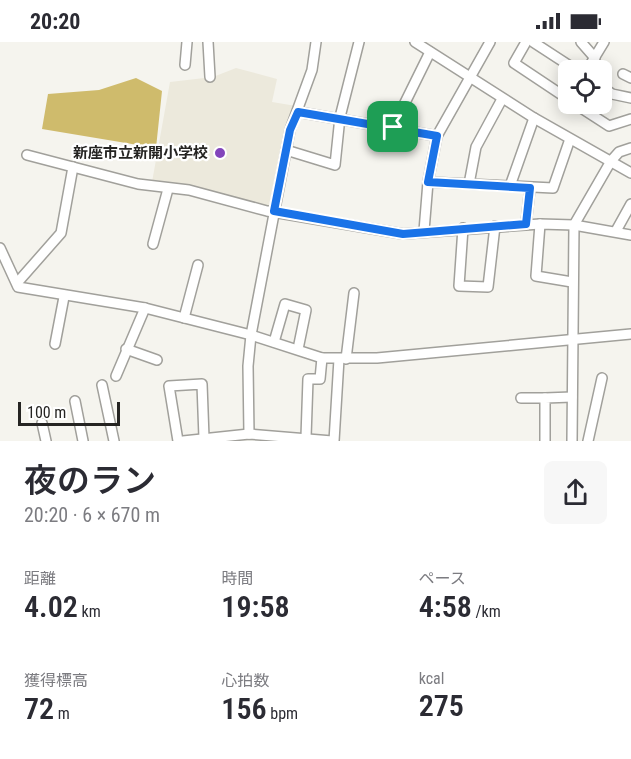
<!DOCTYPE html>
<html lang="ja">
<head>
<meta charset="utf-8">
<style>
  body { margin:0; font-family:"Roboto Condensed","Noto Sans JP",sans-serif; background:#f7f7f7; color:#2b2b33; height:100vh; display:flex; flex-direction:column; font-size:22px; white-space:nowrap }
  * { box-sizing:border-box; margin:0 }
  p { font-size:20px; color:#7c7c81 }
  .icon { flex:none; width:33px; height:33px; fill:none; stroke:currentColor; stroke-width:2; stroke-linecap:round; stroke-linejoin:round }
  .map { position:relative; height:399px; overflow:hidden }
  .sheet { display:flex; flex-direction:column; background:#fff; flex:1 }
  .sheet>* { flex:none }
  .fabs { position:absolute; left:558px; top:18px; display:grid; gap:12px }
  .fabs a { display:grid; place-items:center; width:54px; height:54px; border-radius:9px; background:#fff; box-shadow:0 3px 15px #0003; font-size:30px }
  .scale { position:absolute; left:18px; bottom:15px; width:102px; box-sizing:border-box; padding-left:6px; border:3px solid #252422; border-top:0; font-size:16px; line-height:21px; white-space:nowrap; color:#252422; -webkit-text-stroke:4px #fff; paint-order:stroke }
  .pin { position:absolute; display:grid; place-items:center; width:51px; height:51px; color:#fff; margin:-26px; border-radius:12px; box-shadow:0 3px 9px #0006 }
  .round { display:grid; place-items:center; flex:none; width:63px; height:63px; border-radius:9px; background:#f7f7f7 }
  .headline { display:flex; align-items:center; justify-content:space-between; height:102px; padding:0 24px }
  h1 { font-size:33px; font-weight:600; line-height:45px }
  .stats { display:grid; grid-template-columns:repeat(3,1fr); gap:9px; height:102px; padding:6px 24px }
  .stats div { display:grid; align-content:center }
  .stats b { font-size:30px; font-weight:600 }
  .stats small { font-size:16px; font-weight:400 }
  .stats p { font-size:16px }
  .status { display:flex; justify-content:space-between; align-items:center; height:42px; padding:0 30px; background:#fff; direction:ltr }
  .status svg { height:16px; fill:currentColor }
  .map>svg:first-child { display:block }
  .built { fill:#ece9dc }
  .forest { fill:#cfbb6c }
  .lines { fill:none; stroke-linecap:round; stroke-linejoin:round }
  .minor-casing { stroke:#a1a09b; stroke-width:12 }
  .minor { stroke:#fff; stroke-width:9 }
  .route-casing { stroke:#fff; stroke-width:12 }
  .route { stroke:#1a73e8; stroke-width:8 }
  .poi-dot { fill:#8345bb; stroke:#fff; stroke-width:2 }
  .labels { text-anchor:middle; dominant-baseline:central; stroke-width:4.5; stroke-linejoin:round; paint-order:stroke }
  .poi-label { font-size:15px; font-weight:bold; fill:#252422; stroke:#fff; text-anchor:end }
</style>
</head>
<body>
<div class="status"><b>20:20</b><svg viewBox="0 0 49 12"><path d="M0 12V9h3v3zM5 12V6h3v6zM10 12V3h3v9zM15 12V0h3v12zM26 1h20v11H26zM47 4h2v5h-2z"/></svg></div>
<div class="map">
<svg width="631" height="399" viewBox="0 0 631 399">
  <rect width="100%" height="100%" fill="#f5f4ee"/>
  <path class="built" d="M236,26L277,37L272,60L296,64L273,163L269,165L178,142L152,140L170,40L213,35Z"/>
  <path class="forest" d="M136,36L162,49L156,106L42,87L48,52L99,48Z"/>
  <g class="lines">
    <g class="minor-casing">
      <g id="minor">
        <path d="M208,0L210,35"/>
        <path d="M415,0L534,76L631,131"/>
        <path d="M526,0L514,21L568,57"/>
        <path d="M533,0L576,28"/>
        <path d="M581,0L595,16"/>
        <path d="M185,23L187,0"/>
        <path d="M587,28L604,0"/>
        <path d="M623,32L631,36"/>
        <path d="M602,45L612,52L631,56"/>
        <path d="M575,62L609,84L631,77"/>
        <path d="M298,70L437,94"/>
        <path d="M393,85L430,10"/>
        <path d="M286,108L335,123L340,75L359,0"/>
        <path d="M27,113L138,142L189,148L267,169L403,192L540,182L574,183L631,193"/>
        <path d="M428,140L553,146L570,97"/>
        <path d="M469,142L476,105L502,57"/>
        <path d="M510,144L534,76"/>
        <path d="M526,182L530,146"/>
        <path d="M540,182L536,234L572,240"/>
        <path d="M463,186L459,244L488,245L495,184"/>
        <path d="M424,189L428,140L437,94L490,0"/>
        <path d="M616,189L631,162"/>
        <path d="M153,202L168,147"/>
        <path d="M0,206L18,245L145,266L251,293L322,316H377L631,292"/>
        <path d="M17,241L61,191L73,125"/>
        <path d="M184,276L198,223"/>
        <path d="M274,300L285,262L306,268L298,307"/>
        <path d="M55,302L64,255"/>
        <path d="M126,307L157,318"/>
        <path d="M346,317L354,251"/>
        <path d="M116,334L145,266"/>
        <path d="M102,343L114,399"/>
        <path d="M521,356H545"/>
        <path d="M75,359L83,399"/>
        <path d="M42,381L46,399"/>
        <path d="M249,392L248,324L251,293L290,88L312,28L316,0"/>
        <path d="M306,395L308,337H320L322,316"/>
        <path d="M178,399L169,344L202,342L204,396"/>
        <path d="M183,399L249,392L332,399"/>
        <path d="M334,399L339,317"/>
        <path d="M545,399V356L572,355"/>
        <path d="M572,399L574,183L611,119L619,110L631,106"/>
        <path d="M588,399L602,336"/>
      </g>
    </g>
    <use href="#minor" class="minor"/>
  </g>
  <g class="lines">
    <g class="route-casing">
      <path id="route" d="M298,70L437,94L428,140L530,146L526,182L403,192L274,169L290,88Z"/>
    </g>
    <use href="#route" class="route"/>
  </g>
  <circle class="poi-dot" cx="220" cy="111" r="6"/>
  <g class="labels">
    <g class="poi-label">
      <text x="208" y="111">新座市立新開小学校</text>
    </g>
  </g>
</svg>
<div class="fabs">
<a><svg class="icon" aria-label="locate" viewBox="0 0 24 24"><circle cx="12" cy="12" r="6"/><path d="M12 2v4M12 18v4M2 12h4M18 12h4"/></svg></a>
</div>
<div class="scale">100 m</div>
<div class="pin" style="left:393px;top:85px;background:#1e9e55"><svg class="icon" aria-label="arrive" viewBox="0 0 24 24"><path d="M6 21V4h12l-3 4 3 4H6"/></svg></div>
</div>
<section class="sheet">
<div class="headline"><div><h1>夜のラン</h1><p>20:20 · 6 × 670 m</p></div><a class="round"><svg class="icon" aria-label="share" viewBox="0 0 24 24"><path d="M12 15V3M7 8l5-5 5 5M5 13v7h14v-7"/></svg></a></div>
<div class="stats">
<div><p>距離</p><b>4.02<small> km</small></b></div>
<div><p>時間</p><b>19:58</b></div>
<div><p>ペース</p><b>4:58<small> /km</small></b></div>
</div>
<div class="stats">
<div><p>獲得標高</p><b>72<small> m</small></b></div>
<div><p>心拍数</p><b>156<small> bpm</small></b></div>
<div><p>kcal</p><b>275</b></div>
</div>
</section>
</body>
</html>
